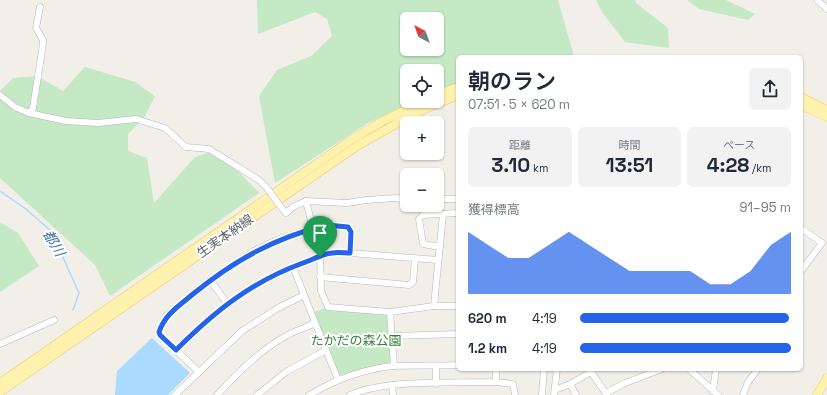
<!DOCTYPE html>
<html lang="ja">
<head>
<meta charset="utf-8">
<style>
  body { margin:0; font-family:"Space Grotesk","Noto Sans JP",sans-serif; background:#f2f2f3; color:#1f2937; height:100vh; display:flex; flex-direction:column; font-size:15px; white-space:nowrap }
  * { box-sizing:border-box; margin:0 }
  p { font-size:13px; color:#747a83 }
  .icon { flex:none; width:22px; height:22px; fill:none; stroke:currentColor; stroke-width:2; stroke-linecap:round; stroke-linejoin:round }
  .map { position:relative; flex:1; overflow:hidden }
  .details { position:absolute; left:456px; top:55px; width:347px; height:316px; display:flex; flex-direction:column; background:#fff; border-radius:6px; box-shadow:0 1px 3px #0004 }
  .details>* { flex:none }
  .needle { width:26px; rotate:319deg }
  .fabs { position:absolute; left:400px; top:12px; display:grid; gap:8px }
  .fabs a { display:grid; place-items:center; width:44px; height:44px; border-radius:6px; background:#fff; box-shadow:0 1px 3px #0004; font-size:20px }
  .pin { position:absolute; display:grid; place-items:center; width:34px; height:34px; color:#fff; margin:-41px -17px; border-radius:50% 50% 50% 0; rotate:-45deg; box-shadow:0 0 4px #0007 }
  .pin .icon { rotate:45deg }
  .round { display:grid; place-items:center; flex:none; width:42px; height:42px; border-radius:6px; background:#f2f2f3 }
  .overview { display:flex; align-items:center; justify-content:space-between; height:68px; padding:0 12px }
  h1 { font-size:22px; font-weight:600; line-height:30px }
  .figures { display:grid; grid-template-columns:repeat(3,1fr); gap:6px; height:68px; padding:4px 12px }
  .figures div { display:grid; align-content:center; border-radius:6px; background:#f2f2f3; text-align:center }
  .figures b { font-size:20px; font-weight:600 }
  .figures small { font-size:11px; font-weight:400 }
  .figures p { font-size:11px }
  .chart { height:112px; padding:8px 12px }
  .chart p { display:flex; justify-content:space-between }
  .chart svg { width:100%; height:72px; margin-top:4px; fill:#2563eb; opacity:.7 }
  ul { padding:0 12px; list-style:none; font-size:13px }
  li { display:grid; grid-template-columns:64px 48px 1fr; align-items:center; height:30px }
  li i { height:10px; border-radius:5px; background:#2563eb }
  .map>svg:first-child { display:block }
  .green { fill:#c5e8c5; fill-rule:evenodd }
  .water { fill:#aadaff }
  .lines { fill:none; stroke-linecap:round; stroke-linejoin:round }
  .stream { stroke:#aadaff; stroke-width:1.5 }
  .minor-casing { stroke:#b5b8bc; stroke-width:7 }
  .major-casing { stroke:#f2c960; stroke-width:9 }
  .minor { stroke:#fff; stroke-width:6 }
  .major { stroke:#fff2af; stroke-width:8 }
  .minor-bridge-casing { stroke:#b5b8bc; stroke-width:7; stroke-linecap:butt }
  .minor-bridge { stroke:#fff; stroke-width:6 }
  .route-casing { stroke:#fff; stroke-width:8 }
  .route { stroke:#2563eb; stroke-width:5 }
  .labels { text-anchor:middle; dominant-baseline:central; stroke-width:4; stroke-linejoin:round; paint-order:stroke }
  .street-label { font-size:13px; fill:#5f6368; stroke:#fff }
  .park-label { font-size:13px; fill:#348238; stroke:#fff }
  .water-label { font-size:14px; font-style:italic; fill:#4174aa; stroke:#fff }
</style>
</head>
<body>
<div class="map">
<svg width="827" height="395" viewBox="0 0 827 395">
  <rect width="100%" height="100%" fill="#f1efe8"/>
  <g class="green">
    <path d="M257,0H558L574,56L458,57V83L437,90V71H407V101H414L368,123L275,183L259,96L277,70L311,56L332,36L327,19L315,12L258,34ZM407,19H437V49H407Z"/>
    <path d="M596,0H635L636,3L668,28L669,48L625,42L602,12Z"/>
    <path d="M687,0H726L755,14L748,20L699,9Z"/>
    <path d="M85,67L135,82L155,96L144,118L128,134V151L147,158L154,203L195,157L218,150L259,193L110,296L95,265L0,178V91L13,78L37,76L63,91Z"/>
    <path d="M0,222L18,233L39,266L0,292Z"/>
    <path d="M325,308L385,313L388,316L390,362L388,364L358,370L340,375L338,374L314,312Z"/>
  </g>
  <path class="water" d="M152,338L190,373L168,395H115L117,371Z"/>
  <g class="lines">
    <path class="stream" d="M0,191L26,209L51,231L79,293L73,310"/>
    <g class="minor-casing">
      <g id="minor">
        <path d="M817,0L827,9"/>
        <path d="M0,95L15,107L29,113L66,121L98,123L136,119L165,128L186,147L209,149L259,180L268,189"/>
        <path d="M29,113L33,108L43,44V40L36,28L40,7"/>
        <path d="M437,199H458"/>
        <path d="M306,201L320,257L321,291L328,307L390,312L434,306H458"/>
        <path d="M280,206L286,213L293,207L306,201L347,203L366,200L396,198L407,200"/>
        <path d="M801,228L822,243L801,271"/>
        <path d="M440,247L423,244L419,219L423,215L458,213"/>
        <path d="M350,253L438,260"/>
        <path d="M293,267L338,380"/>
        <path d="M320,277L409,285L413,282L415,259"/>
        <path d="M210,280L227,303"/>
        <path d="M434,306L443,214"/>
        <path d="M390,312L394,366"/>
        <path d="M392,336L458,334"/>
        <path d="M0,344L54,320"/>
        <path d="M176,350C215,311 251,282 303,263C312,260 322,254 332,253C337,252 345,253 350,253L351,232L348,227L327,225L313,228L279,239L254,251L210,280L166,316L159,332L160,335L199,372"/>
        <path d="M436,366V384"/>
        <path d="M589,369L607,395"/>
        <path d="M689,369L718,395"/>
        <path d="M496,382V369"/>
        <path d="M570,384L576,395"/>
        <path d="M392,386L393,395"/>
        <path d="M555,390L570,384L591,372"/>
        <path d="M713,391L716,369"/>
        <path d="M606,393L625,383L662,369"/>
        <path d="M175,395L242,331L278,308L304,295"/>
        <path d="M217,395C237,374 258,352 284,337C294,331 305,328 315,323"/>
        <path d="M257,395L286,372L326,350"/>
        <path d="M309,395C335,380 363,369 393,366C414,365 436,366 458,365"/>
        <path d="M350,395C386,379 456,383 496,382L513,384L515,395"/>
        <path d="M542,395L544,369"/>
        <path d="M554,395L557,369"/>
        <path d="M743,395L748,382L758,369"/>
      </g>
    </g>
    <g class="major-casing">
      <g id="major">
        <path d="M437,95L458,87"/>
        <path d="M801,97L827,110"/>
        <path d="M801,105L827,117"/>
        <path d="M0,383L351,140L381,122L423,101"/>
        <path d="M0,392L357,146L415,113L458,95"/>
        <path d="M817,395L827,378"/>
      </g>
    </g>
    <use href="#minor" class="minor"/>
    <use href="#major" class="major"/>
    <g class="minor-bridge-casing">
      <path id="minor-bridge" d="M268,189L280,206"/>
    </g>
    <use href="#minor-bridge" class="minor-bridge"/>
  </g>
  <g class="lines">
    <g class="route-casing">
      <path id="route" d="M327,225L348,227L351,232L350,253C345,253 337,252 332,253C322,254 312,260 303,263C251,282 215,311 176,350L160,335L159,332C165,314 179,306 193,294C235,260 274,238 327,225Z"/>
    </g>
    <use href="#route" class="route"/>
  </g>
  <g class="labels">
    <g class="street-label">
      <text transform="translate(225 236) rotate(-35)">生実本納線</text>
    </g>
    <g class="park-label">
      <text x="356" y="340">たかだの森公園</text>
    </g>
    <g class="water-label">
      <text transform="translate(54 243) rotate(59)">都川</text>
    </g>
  </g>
</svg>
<div class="fabs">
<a><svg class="needle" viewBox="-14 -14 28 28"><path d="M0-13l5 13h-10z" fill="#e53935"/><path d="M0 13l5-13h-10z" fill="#747a83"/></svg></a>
<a><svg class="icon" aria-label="locate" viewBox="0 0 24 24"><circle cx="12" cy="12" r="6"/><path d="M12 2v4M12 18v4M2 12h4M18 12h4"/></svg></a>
<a>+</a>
<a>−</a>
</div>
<div class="pin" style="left:320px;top:257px;background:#1e9e55"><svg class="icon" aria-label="arrive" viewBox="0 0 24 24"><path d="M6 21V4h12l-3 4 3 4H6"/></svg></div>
<section class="details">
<div class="overview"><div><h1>朝のラン</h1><p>07:51 · 5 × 620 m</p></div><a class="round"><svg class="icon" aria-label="share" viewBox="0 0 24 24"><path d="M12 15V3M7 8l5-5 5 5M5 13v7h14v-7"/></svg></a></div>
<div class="figures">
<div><p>距離</p><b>3.10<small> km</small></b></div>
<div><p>時間</p><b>13:51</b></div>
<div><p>ペース</p><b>4:28<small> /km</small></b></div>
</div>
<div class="chart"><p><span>獲得標高</span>91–95 m</p>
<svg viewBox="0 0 160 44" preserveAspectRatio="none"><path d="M0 44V6L10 14L20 22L30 22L40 14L50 6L60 14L70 22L80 30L90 30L100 30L110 30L120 38L130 38L140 30L150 14L160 6V44z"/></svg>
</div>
<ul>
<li><b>620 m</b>4:19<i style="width:99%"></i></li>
<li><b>1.2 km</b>4:19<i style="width:100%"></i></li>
</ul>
</section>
</div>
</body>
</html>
